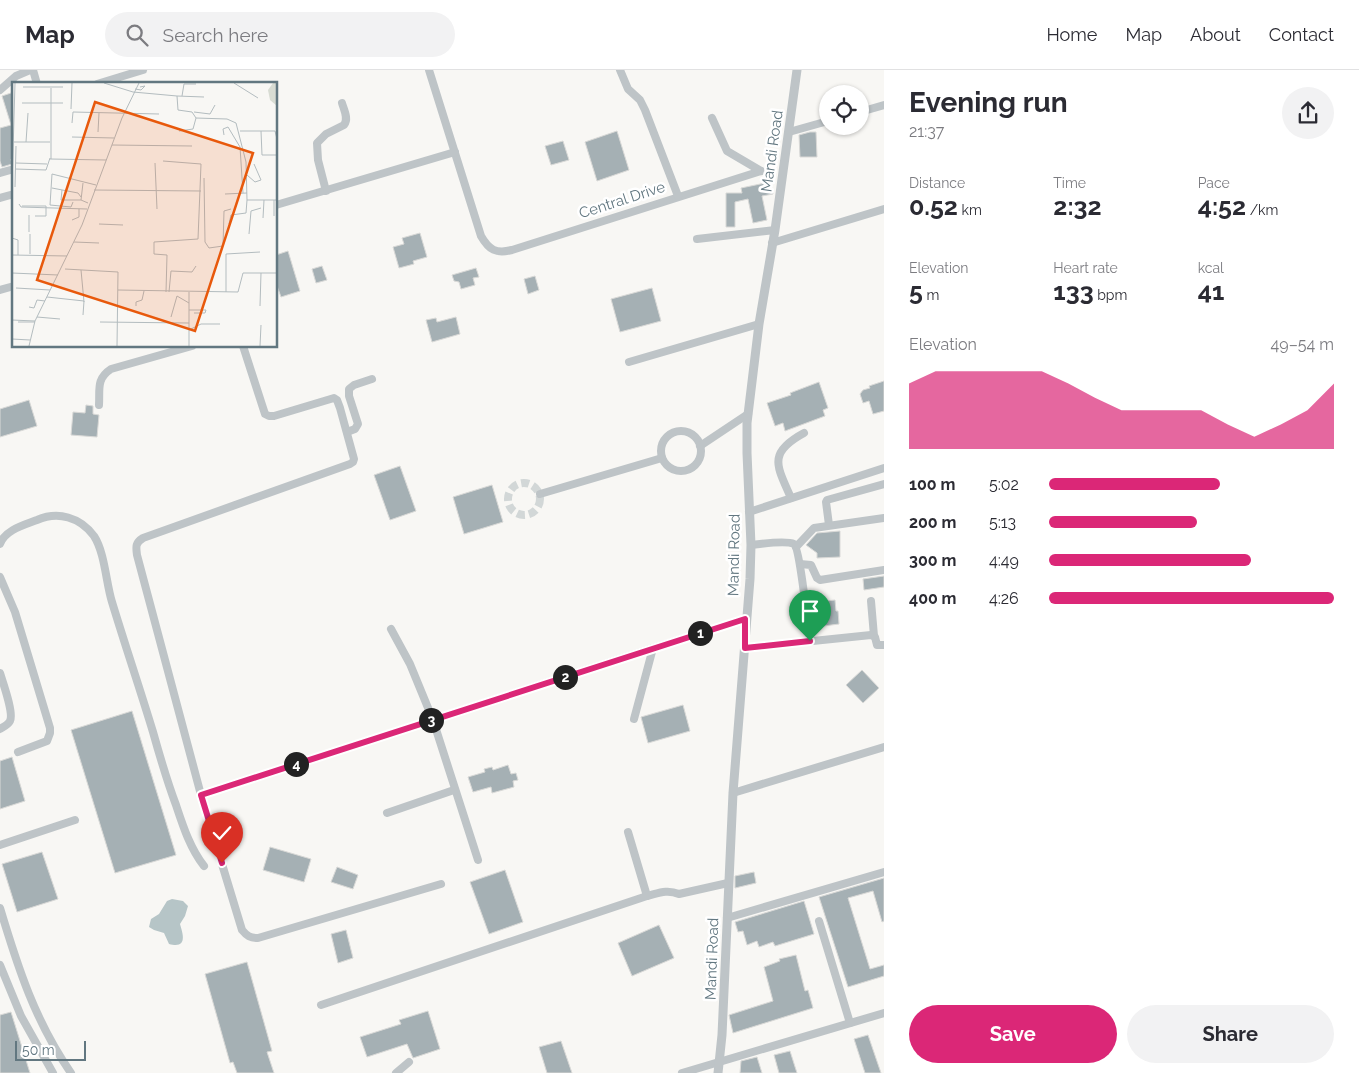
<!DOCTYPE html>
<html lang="en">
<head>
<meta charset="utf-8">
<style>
  body { margin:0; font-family:Raleway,sans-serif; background:#f2f2f3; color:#2b2b33; height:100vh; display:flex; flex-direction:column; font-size:19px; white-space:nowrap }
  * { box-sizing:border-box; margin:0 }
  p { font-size:16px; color:#7c7c81 }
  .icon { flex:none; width:28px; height:28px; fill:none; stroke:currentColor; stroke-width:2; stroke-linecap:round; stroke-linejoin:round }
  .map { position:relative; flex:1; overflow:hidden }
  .drawer { display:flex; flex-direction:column; background:#fff; width:475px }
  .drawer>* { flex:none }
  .tools { position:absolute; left:819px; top:15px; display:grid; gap:10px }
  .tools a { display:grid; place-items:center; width:50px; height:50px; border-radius:50%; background:#fff; box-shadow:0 1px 4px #0004; font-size:25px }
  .scale { position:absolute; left:15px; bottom:12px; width:71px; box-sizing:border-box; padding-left:5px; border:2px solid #627780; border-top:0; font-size:14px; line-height:18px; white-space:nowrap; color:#627780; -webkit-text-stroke:4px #fff; paint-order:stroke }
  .pin { position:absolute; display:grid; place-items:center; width:42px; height:42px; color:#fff; margin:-51px -21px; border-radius:50% 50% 50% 0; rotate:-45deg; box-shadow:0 0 5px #0007 }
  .pin .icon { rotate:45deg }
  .km { position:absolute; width:25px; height:25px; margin:-12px; border-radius:50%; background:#222; color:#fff; font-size:14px; line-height:25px; text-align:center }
  .round { display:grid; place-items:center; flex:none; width:52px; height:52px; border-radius:26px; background:#f2f2f3 }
  .summary { display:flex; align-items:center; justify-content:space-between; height:85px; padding:0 25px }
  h1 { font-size:28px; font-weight:700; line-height:38px }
  .metrics { display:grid; grid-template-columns:repeat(3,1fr); gap:8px; height:85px; padding:5px 25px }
  .metrics div { display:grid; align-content:center }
  .metrics b { font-size:25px; font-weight:700 }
  .metrics small { font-size:14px; font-weight:400 }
  .metrics p { font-size:14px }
  .chart { height:140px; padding:10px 25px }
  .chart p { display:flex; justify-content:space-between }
  .chart svg { width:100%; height:90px; margin-top:5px; fill:#db2777; opacity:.7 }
  .button { display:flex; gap:10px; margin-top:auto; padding:10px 25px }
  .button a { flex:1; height:58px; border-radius:30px; background:#db2777; color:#fff; font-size:20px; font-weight:700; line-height:58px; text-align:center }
  .button a+a { background:#f2f2f3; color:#2b2b33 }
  ul { padding:0 25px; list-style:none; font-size:16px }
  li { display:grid; grid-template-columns:80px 60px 1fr; align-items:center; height:38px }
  li i { height:12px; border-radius:6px; background:#db2777 }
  header { display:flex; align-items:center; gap:30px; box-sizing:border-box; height:70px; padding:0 25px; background:#fff; border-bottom:1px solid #e1e1e2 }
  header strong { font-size:24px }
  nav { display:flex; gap:28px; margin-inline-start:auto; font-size:18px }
  .search { width:350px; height:45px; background:#f2f2f3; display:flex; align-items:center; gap:12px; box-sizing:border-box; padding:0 18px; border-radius:28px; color:#7c7c81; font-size:19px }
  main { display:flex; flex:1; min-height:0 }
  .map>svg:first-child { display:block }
  .water { fill:#b6c5c7 }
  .building { fill:#a5b0b4; stroke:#d9d9d7 }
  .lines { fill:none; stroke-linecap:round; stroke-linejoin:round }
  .minor-tunnel { stroke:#d2d7d7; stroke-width:8; stroke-dasharray:8 4; stroke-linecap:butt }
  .minor { stroke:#bec4c7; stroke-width:8 }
  .tertiary { stroke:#bec4c7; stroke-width:9 }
  .route-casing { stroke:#fff; stroke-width:10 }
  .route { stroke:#db2777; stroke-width:6 }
  .labels { text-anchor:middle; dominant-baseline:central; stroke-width:5; stroke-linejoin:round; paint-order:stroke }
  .street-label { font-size:15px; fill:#627780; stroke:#fff }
  .inset-road { fill:none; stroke:#b3bcbf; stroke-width:1 }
  .view { fill:#e8590c; fill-opacity:0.15; stroke:#e8590c; stroke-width:2.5 }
  .inset-edge { fill:none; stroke:#627780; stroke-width:2.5 }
</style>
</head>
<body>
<header>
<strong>Map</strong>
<div class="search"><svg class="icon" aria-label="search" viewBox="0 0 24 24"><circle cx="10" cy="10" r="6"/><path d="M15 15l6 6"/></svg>Search here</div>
<nav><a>Home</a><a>Map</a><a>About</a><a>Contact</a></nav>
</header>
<main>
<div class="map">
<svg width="884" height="1003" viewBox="0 0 884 1003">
  <rect width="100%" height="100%" fill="#f8f7f4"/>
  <path class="water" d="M172,829L183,831L188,836L185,846L180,854C183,864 188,879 169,874L164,863L154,860L149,857L151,849L159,844L167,831Z"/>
  <g class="building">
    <path d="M14,22V88L11,89L12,94L2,97L0,91V58L11,55L2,26Z"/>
    <path d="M617,61L629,100L597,111L585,72Z"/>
    <path d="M810,62H816L817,87H800L799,65Z"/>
    <path d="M563,71L569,90L551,95L545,76Z"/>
    <path d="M770,112L773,124L762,126L767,150L753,153L748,129L735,132V157H726V123H742L741,118Z"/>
    <path d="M420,163L427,187L413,191L414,194L399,198L393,177L404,174L402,168Z"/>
    <path d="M288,181L300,221L281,227L276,213V185Z"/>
    <path d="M322,196L327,210L316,213L312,199Z"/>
    <path d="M476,198L479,207L473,208L475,215L461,219L459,212L454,211L452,205Z"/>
    <path d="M535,206L539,220L528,224L524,209Z"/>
    <path d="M652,218L661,251L620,262L611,229Z"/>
    <path d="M456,247L460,264L432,272L426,250L436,248L437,252Z"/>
    <path d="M884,311V341L873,344L869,331L863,333L860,324L863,320L870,318L869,316Z"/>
    <path d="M819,312L828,338L823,340L825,346L785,361L783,353L775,356L767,333L791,325L790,323Z"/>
    <path d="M29,330L37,356L0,367V339Z"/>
    <path d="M86,335L93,336V344L99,345L97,367L71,365L73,342L85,343Z"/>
    <path d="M400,396L416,441L390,450L374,405Z"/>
    <path d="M492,415L503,452L464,464L453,427Z"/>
    <path d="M840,461V487L817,488V483L806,475L817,463Z"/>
    <path d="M884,506V517L864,520L863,509Z"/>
    <path d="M835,530L836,541H838L839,554L816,557L814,536H816V532Z"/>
    <path d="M862,600L879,618L863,633L846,615Z"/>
    <path d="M683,635L690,661L648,673L641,647Z"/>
    <path d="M132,641L176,785L115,803L71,660Z"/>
    <path d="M12,687L25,731L0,739V691Z"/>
    <path d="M508,695L511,704L516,703L518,710L513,711L514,717L492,723L491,717L473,722L468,707L485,702L484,699L492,697L493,700Z"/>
    <path d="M270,777L311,789L304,812L263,800Z"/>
    <path d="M42,782L58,829L17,842L2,794Z"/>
    <path d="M337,797L358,805L353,819L331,812Z"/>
    <path d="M505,800L523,852L489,864L470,812Z"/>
    <path d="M754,802L756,813L735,818V806Z"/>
    <path d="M884,808V851L882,852L873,821L848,828L870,899L884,895V906L848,917L819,827Z"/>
    <path d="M804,831L814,864L775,876L773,872L759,877L757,871L747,875L743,861L738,862L735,852Z"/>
    <path d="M659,855L674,888L632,906L618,873Z"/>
    <path d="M346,860L353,888L338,893L331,864Z"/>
    <path d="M796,885L805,921L808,920L813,938L733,963L729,945L773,931L764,897L780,891L779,889Z"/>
    <path d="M247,892L272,981L267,982L274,1003H237L233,992L230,993L205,904Z"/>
    <path d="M428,941L440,979L413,988L407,974L367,987L360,967L401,954L399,950Z"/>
    <path d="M11,942L30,1003H0V945Z"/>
    <path d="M868,965L881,1003H865L854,969Z"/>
    <path d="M561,971L572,1003H547L539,977Z"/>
    <path d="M790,981L797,1003H779L774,985Z"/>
    <path d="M757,987L762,1003H740L741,991Z"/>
  </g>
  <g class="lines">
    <circle class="minor-tunnel" cx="524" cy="429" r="16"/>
    <g class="minor">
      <path d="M33,0L37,14"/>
      <path d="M429,0L481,166C489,180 496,184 512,180L761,101"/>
      <path d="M620,0L628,19L640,30L645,40L678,126"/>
      <path d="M97,14L143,0"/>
      <path d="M0,20L16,6L30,0"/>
      <path d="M860,42L884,35"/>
      <path d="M712,48L727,81L761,101"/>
      <path d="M789,62L828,51"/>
      <path d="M0,103L14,99"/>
      <path d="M326,121L318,90L317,73L326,64L344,55C349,49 344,40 342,33"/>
      <path d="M0,128L14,124"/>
      <path d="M276,135L455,82"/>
      <path d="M697,169L775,160"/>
      <path d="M772,173L884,139"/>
      <path d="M0,220L14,216"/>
      <path d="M243,276L265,344L269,346H274L334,328L337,330L340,338L354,389L353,392L350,394L143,468C135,473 136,477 137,485L201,725L242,860C247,866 250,868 258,868L441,814"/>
      <path d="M629,292L759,254"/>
      <path d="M99,335C100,319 96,309 111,299L192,276"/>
      <circle cx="681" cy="381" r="20"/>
      <path d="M347,362L355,359L358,354L349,326V319L354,315L372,309"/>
      <path d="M700,376L748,344"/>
      <path d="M540,424L662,388"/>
      <path d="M791,428C777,396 767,383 804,363"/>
      <path d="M749,442L884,398"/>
      <path d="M829,455L826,432L827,430L884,414"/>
      <path d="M0,474C5,460 24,455 37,450C58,441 80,447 94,466C105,483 106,513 112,532C125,575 140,619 153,662C160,687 167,711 176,735C183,756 190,778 204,796"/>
      <path d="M751,475C760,474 786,470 794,474C800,479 808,558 810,571"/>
      <path d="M796,477L814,458L884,448"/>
      <path d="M800,494L811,495L817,508L820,510L884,500"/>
      <path d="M0,507L15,542L50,658V663L47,671L18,682"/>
      <path d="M871,531L874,566"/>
      <path d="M391,559L410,594L433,650L478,790"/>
      <path d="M745,578L871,565L875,567L877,575H884"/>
      <path d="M0,603C3,613 14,643 10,651C8,655 3,657 0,659"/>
      <path d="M634,649L653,578"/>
      <path d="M733,723L884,677"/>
      <path d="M201,725L653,578L745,549"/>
      <path d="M387,743L454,720"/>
      <path d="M628,762L647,826"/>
      <path d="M0,775L75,750"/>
      <path d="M0,838C18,898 35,951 71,1003"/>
      <path d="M727,848L884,802"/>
      <path d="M819,851L850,953"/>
      <path d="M0,895L21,946L53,1003"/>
      <path d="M321,935L647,826C659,823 667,819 679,824L728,813"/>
      <path d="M396,1003L409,992"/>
      <path d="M682,1003L884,943"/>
    </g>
    <path class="tertiary" d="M718,1003L722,965L733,723L750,509L751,475L747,383V353L759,254L775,160L797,0"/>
  </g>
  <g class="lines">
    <g class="route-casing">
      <path id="route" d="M222,793L201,725L745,549V578L810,571"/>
    </g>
    <use href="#route" class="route"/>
  </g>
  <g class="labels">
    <g class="street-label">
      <text transform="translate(772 81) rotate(-82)">Mandi Road</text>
      <text transform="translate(622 130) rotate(-18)">Central Drive</text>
      <text transform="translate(734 485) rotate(-89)">Mandi Road</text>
      <text transform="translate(712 889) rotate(-88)">Mandi Road</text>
    </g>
  </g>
  <g transform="translate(12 12)">
    <rect width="265" height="265" fill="#f8f7f4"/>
    <path d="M261,1H265V24L258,18L256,8Z" fill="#d8dcd3"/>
    <path class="inset-road" d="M92,1L121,10L165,14L166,28L180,30L184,36L181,47L167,49M222,1L246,16M11,5H51M39,6V77M123,7L129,8L133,4L128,5M165,14L192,15M170,14L172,2H184M10,21H51M59,27L60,1M182,30L198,32L203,23M184,36L215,37L224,41L234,80L235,118H265M60,41L61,30L147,32M228,49H263L265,57M249,49L250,73H265M86,50L87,31M212,53L211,47L216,45L228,65L231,111M60,55L102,56M2,60H38M14,60L16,31M100,63L180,64M38,77L94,78M151,79L189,82L186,157L142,160V172L155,173L154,210M4,81L35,82M143,81L145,127M3,87L34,88L38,76M235,93L243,100L249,98L242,82M192,96L193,160L197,166L211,164L212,129L219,127M71,101L69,118L76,121M0,104L3,1M3,105L4,64M40,106L66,111L69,115M50,108L49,118H69M82,108L189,109M213,112L235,111M61,120L59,125L38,123L40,92L84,103M7,122L9,125L75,127M10,124H34V134H23M262,134V118M251,136L252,118M60,138L67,135V127M87,142L111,143M217,142L219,133L234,131L235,118M17,150V133M18,152V172M237,152L239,129L249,126M0,156L6,158V173M62,160L87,161M0,173L55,174M53,187L106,190L105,264M69,188L72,220M0,191L46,193M4,206L38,208M106,208L226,210L231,191H265M157,210L159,189L180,190L184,184M214,210V172L248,170M35,215L72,219L71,233M124,224V220L130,218L132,209M248,224L249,191M17,225L22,226L25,218L33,219M177,228H194L193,231H182M25,235L48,237M159,235L165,214L177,221M0,238L23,239M6,240H23M88,240L177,241M177,248L189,242H208M0,257L18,258M17,264L23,239L70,143L110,36L127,1M177,264V210M248,264L249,243"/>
    <path class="view" d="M83,20L241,71L183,249L25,198Z"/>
    <rect width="265" height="265" class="inset-edge"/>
  </g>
</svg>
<div class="tools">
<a><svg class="icon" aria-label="locate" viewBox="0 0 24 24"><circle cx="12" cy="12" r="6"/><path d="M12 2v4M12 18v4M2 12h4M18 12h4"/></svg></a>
</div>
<div class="scale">50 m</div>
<div class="pin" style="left:810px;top:571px;background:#1e9e55"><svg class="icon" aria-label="arrive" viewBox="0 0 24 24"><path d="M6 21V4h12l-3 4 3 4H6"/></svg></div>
<div class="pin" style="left:222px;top:793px;background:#d93025"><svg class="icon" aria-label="check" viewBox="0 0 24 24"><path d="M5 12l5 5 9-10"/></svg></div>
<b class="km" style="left:700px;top:563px">1</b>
<b class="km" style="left:565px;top:607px">2</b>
<b class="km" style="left:431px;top:650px">3</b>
<b class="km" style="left:296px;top:694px">4</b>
</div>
<section class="drawer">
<div class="summary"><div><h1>Evening run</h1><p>21:37</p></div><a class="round"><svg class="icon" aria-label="share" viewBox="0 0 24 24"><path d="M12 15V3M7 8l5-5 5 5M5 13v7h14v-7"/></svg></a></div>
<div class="metrics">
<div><p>Distance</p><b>0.52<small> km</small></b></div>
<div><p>Time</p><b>2:32</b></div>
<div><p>Pace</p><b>4:52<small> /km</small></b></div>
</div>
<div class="metrics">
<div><p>Elevation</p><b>5<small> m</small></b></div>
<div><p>Heart rate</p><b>133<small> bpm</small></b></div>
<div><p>kcal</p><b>41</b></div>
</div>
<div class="chart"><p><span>Elevation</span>49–54 m</p>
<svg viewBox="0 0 160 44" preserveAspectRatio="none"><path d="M0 44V12L10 6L20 6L30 6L40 6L50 6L60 12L70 19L80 25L90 25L100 25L110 25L120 32L130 38L140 32L150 25L160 12V44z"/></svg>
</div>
<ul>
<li><b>100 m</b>5:02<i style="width:60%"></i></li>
<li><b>200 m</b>5:13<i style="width:52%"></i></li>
<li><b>300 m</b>4:49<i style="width:71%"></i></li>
<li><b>400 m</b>4:26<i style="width:100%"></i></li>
</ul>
<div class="button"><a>Save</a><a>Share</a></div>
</section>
</main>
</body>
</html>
